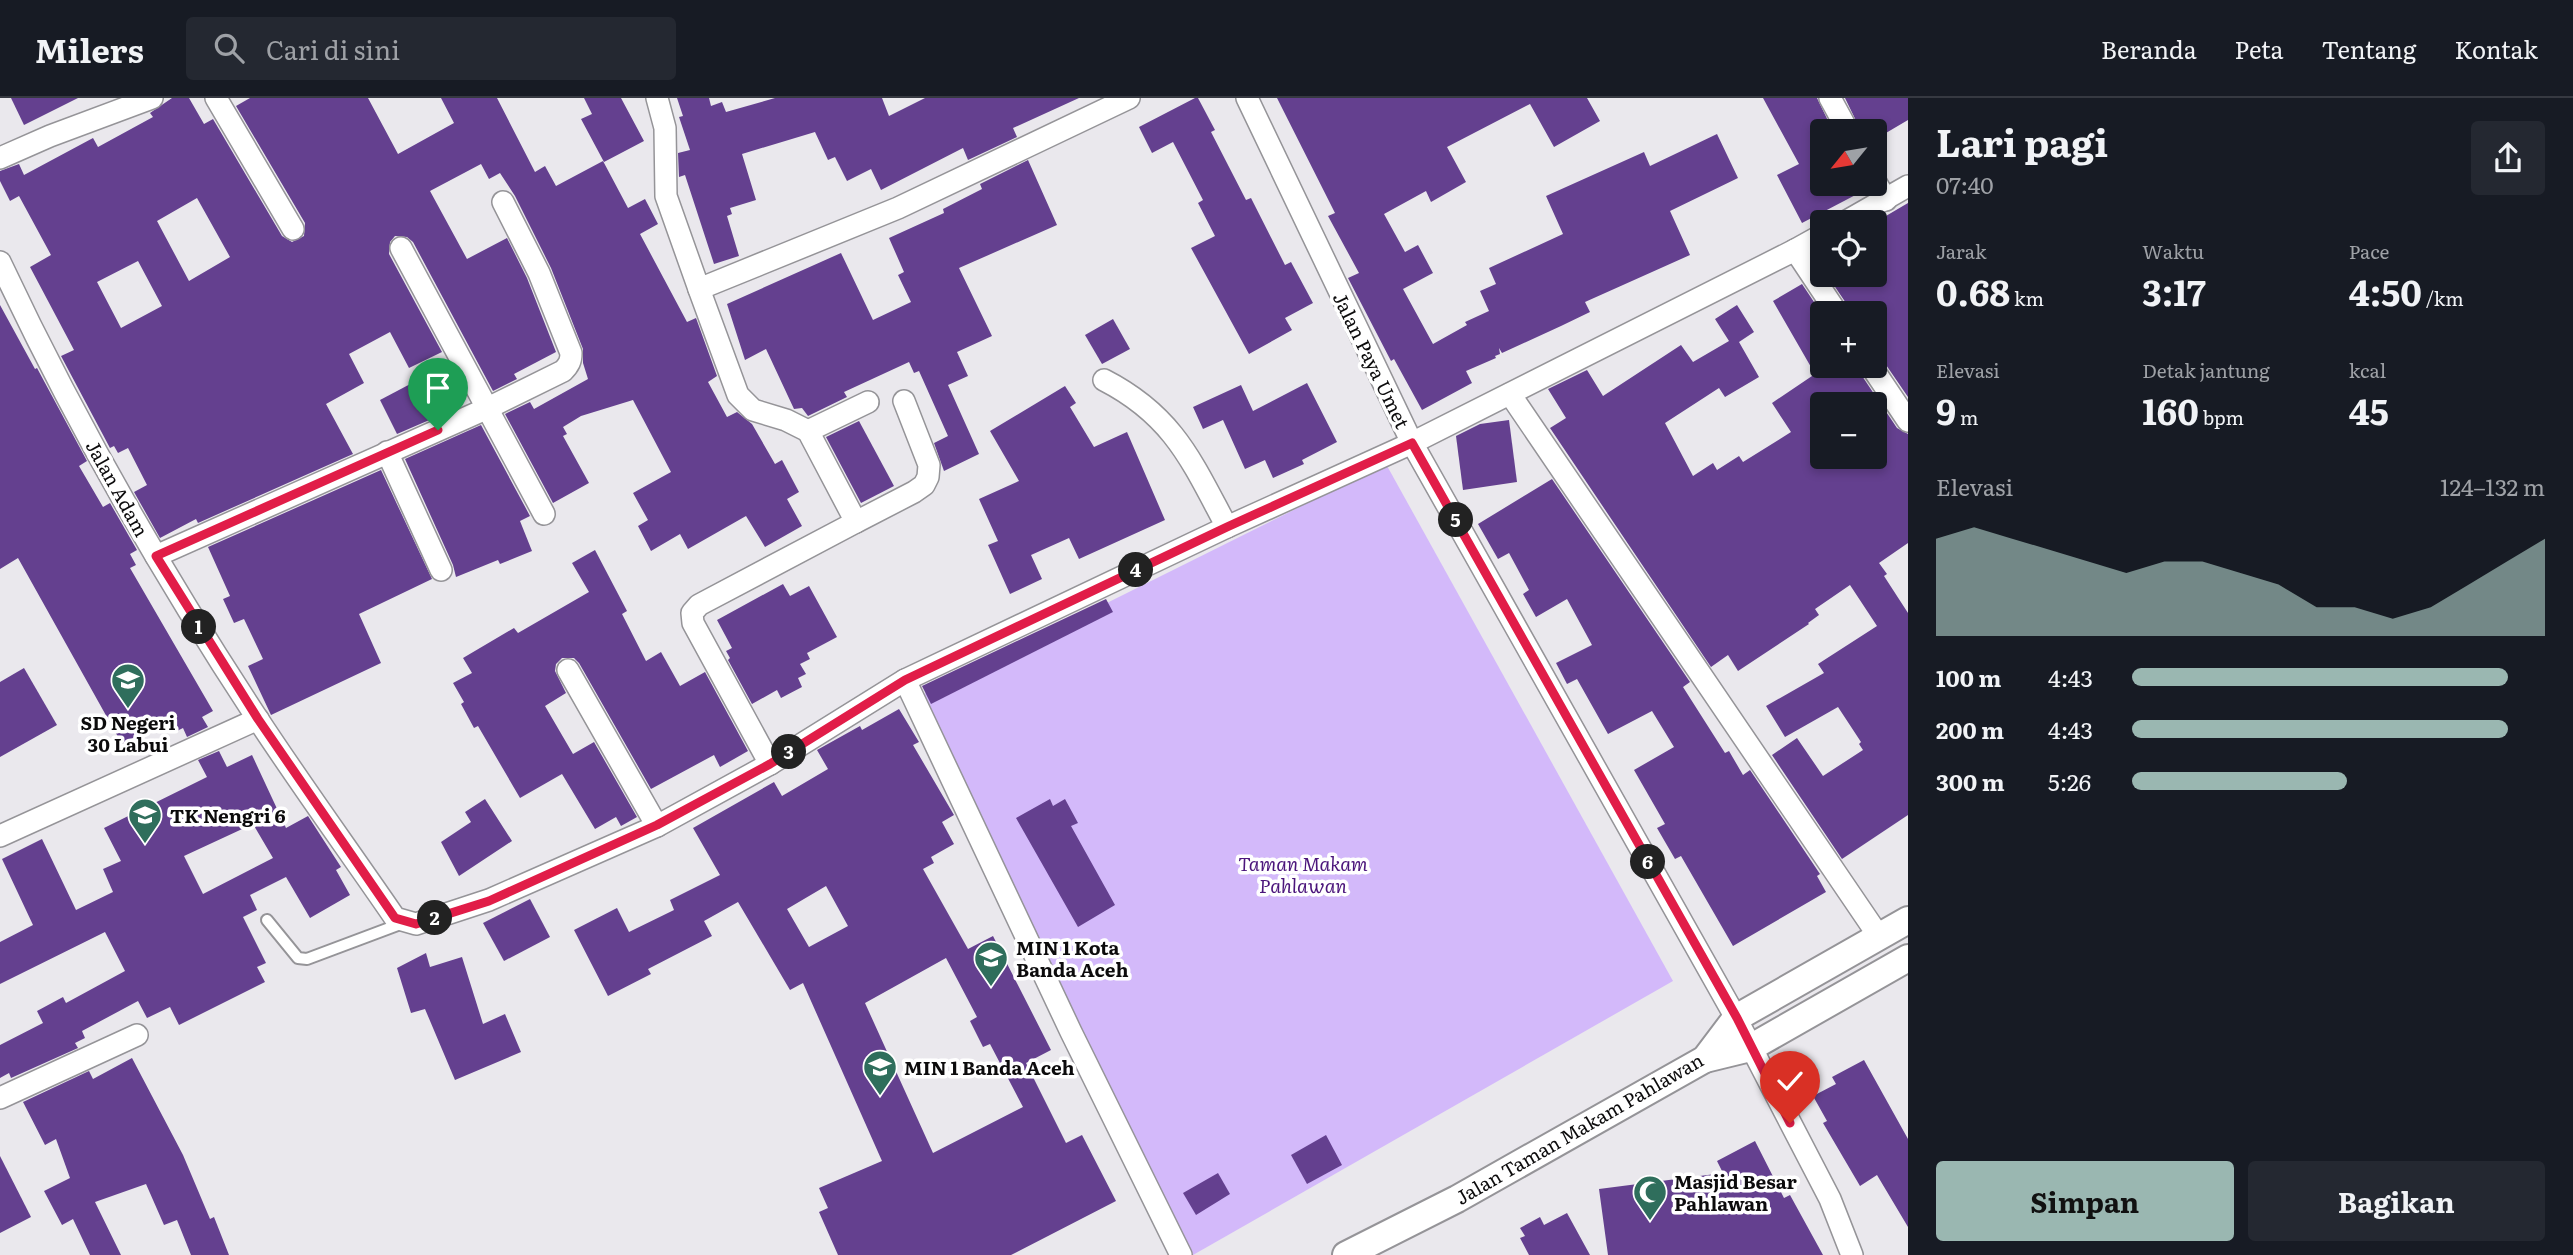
<!DOCTYPE html>
<html lang="id">
<head>
<meta charset="utf-8">
<style>
  body { margin:0; font-family:Literata,serif; background:#242831; color:#f1f3f6; height:100vh; display:flex; flex-direction:column; font-size:26px; white-space:nowrap }
  * { box-sizing:border-box; margin:0 }
  p { font-size:23px; color:#9ea1a6 }
  .icon { flex:none; width:38px; height:38px; fill:none; stroke:currentColor; stroke-width:2; stroke-linecap:round; stroke-linejoin:round }
  .map { position:relative; flex:1; overflow:hidden }
  .panel { display:flex; flex-direction:column; background:#171b24; width:665px }
  .panel>* { flex:none }
  .needle { width:46px; rotate:240deg }
  .controls { position:absolute; left:1810px; top:21px; display:grid; gap:14px }
  .controls a { display:grid; place-items:center; width:77px; height:77px; border-radius:7px; background:#171b24; box-shadow:0 4px 10px #0003; font-size:35px }
  .pin { position:absolute; display:grid; place-items:center; width:60px; height:60px; color:#fff; margin:-72px -30px; border-radius:50% 50% 50% 0; rotate:-45deg; box-shadow:0 0 7px #0007 }
  .pin .icon { rotate:45deg }
  .km { position:absolute; width:35px; height:35px; margin:-18px; border-radius:50%; background:#222; color:#fff; font-size:19px; line-height:35px; text-align:center }
  .round { display:grid; place-items:center; flex:none; width:74px; height:74px; border-radius:7px; background:#242831 }
  .headline { display:flex; align-items:center; justify-content:space-between; height:119px; padding:0 28px }
  h1 { font-size:38px; font-weight:700; line-height:52px }
  .figures { display:grid; grid-template-columns:repeat(3,1fr); gap:10px; height:119px; padding:7px 28px }
  .figures div { display:grid; align-content:center }
  .figures b { font-size:35px; font-weight:700 }
  .figures small { font-size:19px; font-weight:400 }
  .figures p { font-size:19px }
  .chart { height:196px; padding:14px 28px }
  .chart p { display:flex; justify-content:space-between }
  .chart svg { width:100%; height:126px; margin-top:7px; fill:#9ab7b1; opacity:.7 }
  .button { display:flex; gap:14px; margin-top:auto; padding:14px 28px }
  .button a { flex:1; height:80px; border-radius:7px; background:#9ab7b1; color:#111; font-size:28px; font-weight:700; line-height:80px; text-align:center }
  .button a+a { background:#242831; color:#f1f3f6 }
  ul { padding:0 28px; list-style:none; font-size:23px }
  li { display:grid; grid-template-columns:112px 84px 1fr; align-items:center; height:52px }
  li i { height:18px; border-radius:9px; background:#9ab7b1 }
  header { display:flex; align-items:center; gap:42px; box-sizing:border-box; height:98px; padding:0 35px; background:#171b24; border-bottom:2px solid #363941 }
  header strong { font-size:33px }
  nav { display:flex; gap:38px; margin-inline-start:auto; font-size:24px }
  .search { width:490px; height:63px; background:#242831; display:flex; align-items:center; gap:18px; box-sizing:border-box; padding:0 24px; border-radius:7px; color:#9ea1a6; font-size:26px }
  main { display:flex; flex:1; min-height:0 }
  .map>svg:first-child { display:block }
  .green { fill:#d3b9fa }
  .building { fill:#64408f; fill-rule:evenodd }
  .lines { fill:none; stroke-linecap:round; stroke-linejoin:round }
  .service-casing { stroke:#959498; stroke-width:14 }
  .minor-casing { stroke:#959498; stroke-width:24 }
  .tertiary-casing { stroke:#959498; stroke-width:30 }
  .service { stroke:#fff; stroke-width:10 }
  .minor { stroke:#fff; stroke-width:21 }
  .tertiary { stroke:#fff; stroke-width:26 }
  .route-casing { stroke:#fff; stroke-width:14 }
  .route { stroke:#e11d48; stroke-width:9 }
  .labels { text-anchor:middle; dominant-baseline:central; stroke-width:7; stroke-linejoin:round; paint-order:stroke }
  .street-label { font-size:19px; fill:#0c0b0c; stroke:#fff }
  .poi-label { font-size:19px; font-weight:bold; fill:#0c0b0c; stroke:#fff; text-anchor:start }
  .park-label { font-size:19px; font-style:italic; fill:#4b157b; stroke:#fff }
</style>
</head>
<body>
<header>
<strong>Milers</strong>
<div class="search"><svg class="icon" aria-label="search" viewBox="0 0 24 24"><circle cx="10" cy="10" r="6"/><path d="M15 15l6 6"/></svg>Cari di sini</div>
<nav><a>Beranda</a><a>Peta</a><a>Tentang</a><a>Kontak</a></nav>
</header>
<main>
<div class="map">
<svg width="1908" height="1157" viewBox="0 0 1908 1157">
  <rect width="100%" height="100%" fill="#eae8ed"/>
  <path class="green" d="M1386,366L1673,883L1193,1157L910,603Z"/>
  <g class="building">
    <path d="M11,0H78L24,27Z"/>
    <path d="M172,0H189L204,26L213,21L282,138L292,144L304,138L305,125L236,8L250,0H368L398,56L454,25L441,0H497L535,74L545,68L556,88L603,63L628,110L645,101L658,126L640,136L687,224L696,220L717,278L708,284L727,319L737,314L752,326L775,366L782,362L799,394L787,401L802,428L765,449L746,418L688,451L680,436L651,453L638,428L648,422L633,395L671,374L633,302L581,318L563,329L567,336L563,338L589,385L553,405L505,316L530,304L534,311L588,281L583,265V251L551,170L515,98L500,75L489,81L481,66L430,93L467,161L507,140L527,180L556,254L514,276L517,281L493,293L413,144L407,139L395,138L390,144L389,156L442,254L409,270L390,234L349,256L364,285L326,306L353,356L198,425L196,421L160,440L134,394L147,387L128,350L118,355L114,348L110,350L61,258L74,252L30,169L51,157L19,98L10,103L0,83V73L19,66L24,77L93,40L98,49L153,19L150,15ZM197,100L230,159L189,183L157,123ZM138,163L162,208L121,230L97,184Z"/>
    <path d="M584,0H621L644,43L604,64L581,21L592,16Z"/>
    <path d="M677,0H709L711,8L722,4L726,14L775,0H882L889,18L925,0H1079L1013,30L1017,39L968,62L963,50L881,92L871,71L847,83L835,59L828,62L815,34L742,56L756,102L730,110L732,116L727,118L739,158L714,166L685,77L679,79L678,55L690,52L679,19L683,18Z"/>
    <path d="M1195,0H1198L1215,32L1211,34L1246,102L1251,100L1285,167L1291,164L1313,205L1285,220L1292,232L1249,256L1191,150L1215,138L1198,105L1203,102L1173,44L1152,55L1139,29Z"/>
    <path d="M1277,0H1587L1600,23L1554,49L1530,6L1447,49L1466,84L1431,104L1426,93L1384,116L1405,154L1418,147L1433,175L1403,191L1433,246L1467,227L1465,224L1489,213L1480,193L1496,186L1489,170L1563,136L1546,98L1644,54L1650,68L1717,36L1738,80L1670,113L1690,157L1585,204L1590,214L1561,228L1502,255L1499,250L1500,256L1495,258L1496,260L1466,273L1472,285L1422,312L1394,261L1391,263L1348,180L1359,175L1328,118L1335,115Z"/>
    <path d="M1763,0H1817L1833,33H1822V86H1862L1865,92L1802,125L1777,77L1799,66Z"/>
    <path d="M1845,0H1908V22L1874,42V33H1861Z"/>
    <path d="M1028,62L1057,127L959,170L992,238L957,254L968,278L948,287L979,356L944,373L934,345L948,338L919,273L914,275L909,264L844,294L847,299L808,318L802,310L794,311L766,251L745,262L727,206L841,155L873,222L911,204L898,177L904,174L889,140L944,115L943,111L982,91L980,86Z"/>
    <path d="M1908,105V299L1882,261L1874,256V215H1850L1848,208L1827,177H1874V125Z"/>
    <path d="M1802,186L1822,216V268H1858L1860,275L1897,330L1908,336V445L1879,465L1887,476L1884,478L1908,515V717L1842,761L1772,657L1797,640L1823,678L1863,652L1859,646L1861,644L1838,609L1785,639L1766,608L1824,575L1818,566L1877,528L1850,487L1815,511L1819,517L1808,525L1809,526L1738,573L1728,557L1711,569L1550,330L1566,320L1548,291L1587,272L1603,298L1681,247L1693,264L1729,243L1715,221L1737,207L1754,234L1739,244L1759,279L1725,299L1719,290L1665,325L1693,378L1713,365L1717,372L1739,358L1743,364L1791,334L1772,305L1815,276L1773,203ZM1822,306H1874V359H1822Z"/>
    <path d="M0,207L35,271L37,270L87,363L79,368L103,409L110,405L137,452L130,456L136,467L130,470L213,613L202,619L208,629L187,639L183,630L175,634L167,621L122,646L18,460L0,471Z"/>
    <path d="M1113,221L1130,251L1102,266L1085,237Z"/>
    <path d="M416,283L434,320L397,336L380,302Z"/>
    <path d="M1307,285L1337,344L1302,362L1304,366L1273,380L1265,362L1245,371L1223,322L1203,331L1193,309L1241,287L1253,313Z"/>
    <path d="M1065,288L1076,305L1070,309L1094,349L1127,334L1165,422L1079,461L1069,440L1031,457L1042,481L1010,496L988,447L998,443L979,401L1019,383L990,333Z"/>
    <path d="M1509,322L1517,384L1463,392L1456,338L1480,326Z"/>
    <path d="M859,323L894,388L861,405L826,339Z"/>
    <path d="M481,327L530,418L520,423L532,453L500,466L498,462L456,479L453,467L405,361Z"/>
    <path d="M381,372L432,481L359,516L381,565L271,617L248,568L263,561L244,521L234,525L223,501L230,498L208,449Z"/>
    <path d="M1552,381L1690,584L1683,589L1725,655L1729,653L1743,677L1750,672L1820,776L1817,778L1826,794L1733,848L1681,758L1675,761L1657,730L1665,726L1634,672L1674,649L1652,613L1608,636L1577,581L1567,586L1556,565L1592,547L1567,501L1536,519L1523,496L1529,492L1509,455L1498,461L1478,426Z"/>
    <path d="M595,452L627,513L622,516L646,563L661,554L680,588L705,574L748,653L720,669L714,657L651,691L579,565L574,560H562L556,566L555,573L566,595L545,608L573,656L594,644L637,719L621,728L616,719L595,731L562,676L520,700L478,628L474,630L461,606L464,604L453,585L472,575L463,560L514,530L518,535L589,494L572,465Z"/>
    <path d="M783,486L790,498L809,488L837,539L807,555L810,561L800,566L806,576L798,580L802,589L781,600L777,592L752,606L728,562L730,560L726,553L732,550L717,522Z"/>
    <path d="M1106,501L1113,514L931,606L922,588Z"/>
    <path d="M24,570L57,627L0,659V584Z"/>
    <path d="M899,611L919,644L913,647L954,717L942,724L954,746L931,759L934,765L923,771L968,851L993,838L1051,952L1026,965L1066,1045L1082,1037L1116,1103L1011,1157H838L819,1114L828,1110L819,1090L882,1063L803,885L790,892L738,804L704,823L712,838L648,871L651,876L608,898L574,832L617,810L629,834L674,812L670,802L720,777L693,730L774,684L782,698L828,671L817,652L860,628L862,632ZM826,788L848,828L809,849L787,811ZM946,860L977,919L970,923L983,949L990,946L1023,1009L933,1055L865,905Z"/>
    <path d="M219,653L227,669L252,657L286,730L308,718L341,769L336,772L350,797L310,820L286,779L250,797L257,812L243,819L266,865L257,869L265,884L179,927L170,909L147,920L138,903L82,933L85,940L75,945L78,950L11,980L9,975L0,980V947L43,925L37,913L63,899L66,905L125,873L105,834L0,886V844L33,827L2,761L42,741L76,812L113,794L103,771L121,763L104,730L207,679L198,662ZM253,726L273,760L203,796L184,758Z"/>
    <path d="M485,701L512,743L459,778L441,744L471,724L465,714Z"/>
    <path d="M1050,701L1053,708L1065,701L1078,725L1071,728L1115,807L1078,829L1016,720Z"/>
    <path d="M530,801L550,839L504,863L483,825Z"/>
    <path d="M426,855L430,869L462,859L483,926L505,916L521,954L455,982L425,911L411,915L397,870Z"/>
    <path d="M132,960L183,1057L210,1121L214,1119L229,1157H191L177,1122L164,1127L146,1086L95,1104L121,1157H90L73,1121L62,1127L44,1093L70,1080L56,1041L45,1047L23,1004L89,973L93,981Z"/>
    <path d="M1864,962L1908,1041V1129L1877,1077L1860,1088L1823,1025L1827,1023L1813,998L1836,986L1832,979Z"/>
    <path d="M1326,1037L1342,1067L1307,1086L1291,1057Z"/>
    <path d="M1755,1043L1784,1100L1790,1097L1823,1157H1608L1599,1091L1723,1075L1717,1063Z"/>
    <path d="M0,1058L31,1119L0,1135Z"/>
    <path d="M1218,1075L1230,1096L1196,1117L1183,1095Z"/>
    <path d="M1567,1115L1590,1157H1529L1520,1140L1525,1138L1520,1130L1540,1119L1544,1127Z"/>
  </g>
  <g class="lines">
    <g class="service-casing">
      <path id="service" d="M267,822L298,860L307,861L403,825"/>
    </g>
    <g class="minor-casing">
      <g id="minor">
        <path d="M216,0L293,131"/>
        <path d="M657,0L665,30L666,98L699,191L898,110L1129,0"/>
        <path d="M1247,0L1412,345L1736,920L1830,1101L1852,1157"/>
        <path d="M1830,0L1848,33"/>
        <path d="M0,60L50,38L152,0"/>
        <path d="M1874,81L1886,102"/>
        <path d="M1845,124L1908,88"/>
        <path d="M401,150L544,416"/>
        <path d="M1795,152L1822,137"/>
        <path d="M0,164C74,322 161,474 257,620C301,687 349,753 395,820L416,826L489,802L657,728L770,666L905,582L1227,429L1412,345L1795,152L1837,215"/>
        <path d="M699,191L738,297L753,312L786,322L808,333L856,424L699,507L692,515L693,525L770,666"/>
        <path d="M1871,268L1908,323"/>
        <path d="M1104,282C1174,318 1192,364 1227,429"/>
        <path d="M1510,296L1880,840"/>
        <path d="M808,333L868,304"/>
        <path d="M387,354L441,472"/>
        <path d="M856,424L914,394L924,387L928,379L929,367L904,303"/>
        <path d="M156,458L488,310L563,273C569,267 571,263 571,255L539,175L503,104"/>
        <path d="M568,572L657,728"/>
        <path d="M905,582L1071,934L1181,1157"/>
        <path d="M0,738L258,621"/>
        <path d="M0,1000L137,937"/>
      </g>
    </g>
    <g class="tertiary-casing">
      <g id="tertiary">
        <path d="M1705,961L1750,950L1908,860"/>
        <path d="M1346,1157L1457,1101L1705,961L1736,920L1908,822"/>
      </g>
    </g>
    <use href="#service" class="service"/>
    <use href="#minor" class="minor"/>
    <use href="#tertiary" class="tertiary"/>
  </g>
  <g class="lines">
    <g class="route-casing">
      <path id="route" d="M438,332L156,458L258,621L395,820L416,826L489,803L657,727L770,666L905,582L1227,429L1412,345L1737,920L1790,1025"/>
    </g>
    <use href="#route" class="route"/>
  </g>
  <defs>
    <g id="school-pin" transform="scale(1.75)"><path d="M0 17L-7.5 6A9.5 9.5 0 1 1 7.5 6Z" fill="#2f6e5c" stroke="#fff"/><path d="M0-5L7-2L0 1L-7-2ZM-4 1L0 2.5L4 1V4Q0 6-4 4Z" fill="#fff"/></g>
    <g id="mosque-pin" transform="scale(1.75)"><path d="M0 17L-7.5 6A9.5 9.5 0 1 1 7.5 6Z" fill="#2f6e5c" stroke="#fff"/><path d="M3.5-4.9A6 6 0 1 0 3.5 4.9A5 5 0 1 1 3.5-4.9Z" fill="#fff"/></g>
  </defs>
  <g fill-rule="evenodd">
    <use href="#school-pin" x="128" y="582"/>
    <use href="#school-pin" x="145" y="717"/>
    <use href="#school-pin" x="991" y="860"/>
    <use href="#school-pin" x="880" y="969"/>
    <use href="#mosque-pin" x="1650" y="1094"/>
  </g>
  <g class="labels">
    <g class="street-label">
      <text transform="translate(1372 262) rotate(64)">Jalan Paya Umet</text>
      <text transform="translate(118 390) rotate(61)">Jalan Adam</text>
      <text transform="translate(1579 1030) rotate(-30)">Jalan Taman Makam Pahlawan</text>
    </g>
    <g class="poi-label">
      <text x="128" y="624" text-anchor="middle">SD Negeri<tspan x="128" dy="22">30 Labui</tspan></text>
      <text x="170" y="717">TK Nengri 6</text>
      <text x="1016" y="849">MIN 1 Kota<tspan x="1016" dy="22">Banda Aceh</tspan></text>
      <text x="904" y="969">MIN 1 Banda Aceh</text>
      <text x="1674" y="1083">Masjid Besar<tspan x="1674" dy="22">Pahlawan</tspan></text>
    </g>
    <g class="park-label">
      <text x="1303" y="765">Taman Makam<tspan x="1303" dy="22">Pahlawan</tspan></text>
    </g>
  </g>
</svg>
<div class="controls">
<a><svg class="needle" viewBox="-14 -14 28 28"><path d="M0-13l5 13h-10z" fill="#e53935"/><path d="M0 13l5-13h-10z" fill="#9ea1a6"/></svg></a>
<a><svg class="icon" aria-label="locate" viewBox="0 0 24 24"><circle cx="12" cy="12" r="6"/><path d="M12 2v4M12 18v4M2 12h4M18 12h4"/></svg></a>
<a>+</a>
<a>−</a>
</div>
<div class="pin" style="left:438px;top:332px;background:#1e9e55"><svg class="icon" aria-label="arrive" viewBox="0 0 24 24"><path d="M6 21V4h12l-3 4 3 4H6"/></svg></div>
<div class="pin" style="left:1790px;top:1025px;background:#d93025"><svg class="icon" aria-label="check" viewBox="0 0 24 24"><path d="M5 12l5 5 9-10"/></svg></div>
<b class="km" style="left:199px;top:529px">1</b>
<b class="km" style="left:435px;top:820px">2</b>
<b class="km" style="left:789px;top:654px">3</b>
<b class="km" style="left:1136px;top:472px">4</b>
<b class="km" style="left:1456px;top:422px">5</b>
<b class="km" style="left:1648px;top:764px">6</b>
</div>
<section class="panel">
<div class="headline"><div><h1>Lari pagi</h1><p>07:40</p></div><a class="round"><svg class="icon" aria-label="share" viewBox="0 0 24 24"><path d="M12 15V3M7 8l5-5 5 5M5 13v7h14v-7"/></svg></a></div>
<div class="figures">
<div><p>Jarak</p><b>0.68<small> km</small></b></div>
<div><p>Waktu</p><b>3:17</b></div>
<div><p>Pace</p><b>4:50<small> /km</small></b></div>
</div>
<div class="figures">
<div><p>Elevasi</p><b>9<small> m</small></b></div>
<div><p>Detak jantung</p><b>160<small> bpm</small></b></div>
<div><p>kcal</p><b>45</b></div>
</div>
<div class="chart"><p><span>Elevasi</span>124–132 m</p>
<svg viewBox="0 0 160 44" preserveAspectRatio="none"><path d="M0 44V10L10 6L20 10L30 14L40 18L50 22L60 18L70 18L80 22L90 26L100 34L110 34L120 38L130 34L140 26L150 18L160 10V44z"/></svg>
</div>
<ul>
<li><b>100 m</b>4:43<i style="width:91%"></i></li>
<li><b>200 m</b>4:43<i style="width:91%"></i></li>
<li><b>300 m</b>5:26<i style="width:52%"></i></li>
</ul>
<div class="button"><a>Simpan</a><a>Bagikan</a></div>
</section>
</main>
</body>
</html>
